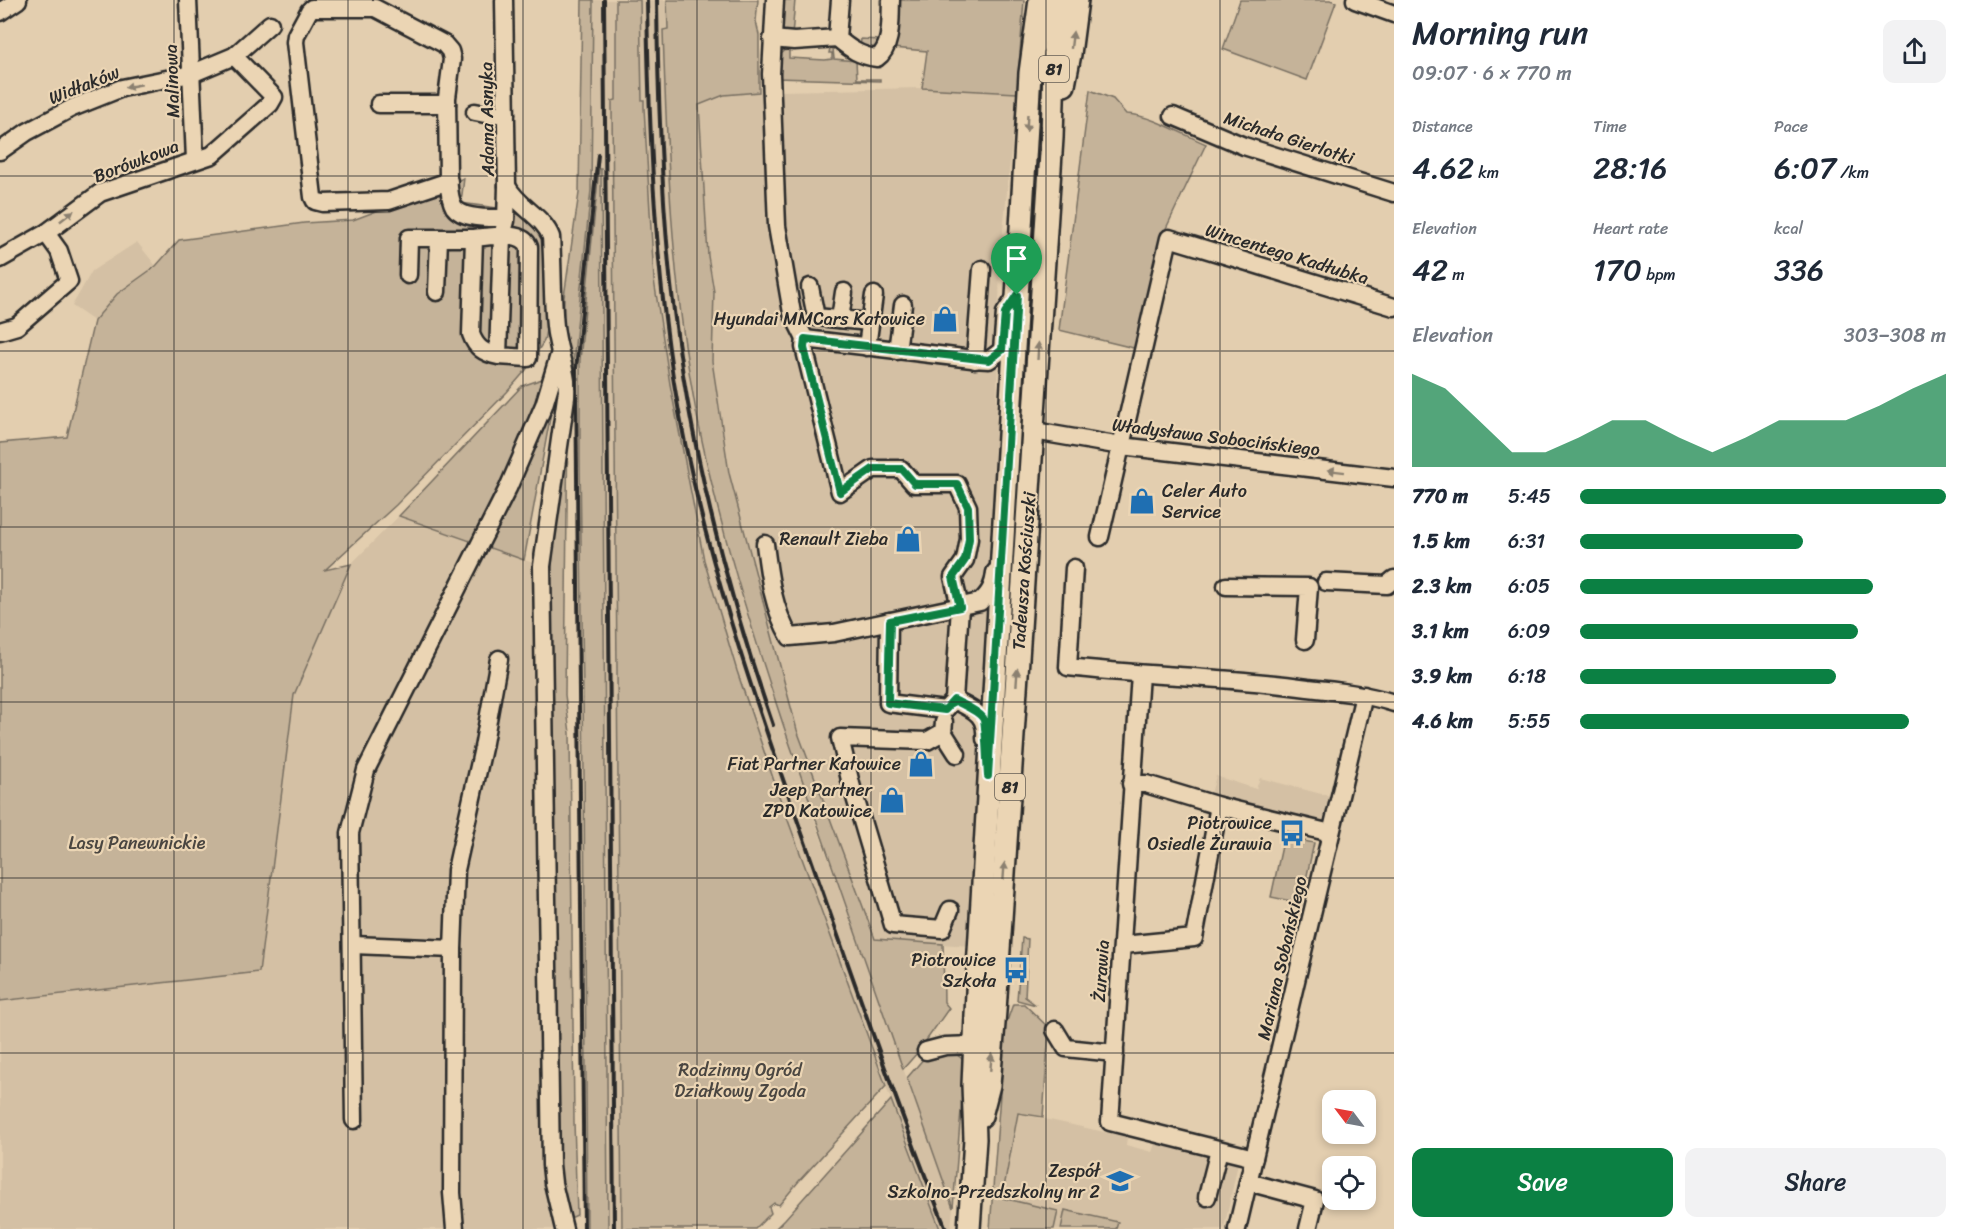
<!DOCTYPE html>
<html lang="en">
<head>
<meta charset="utf-8">
<style>
  body { margin:0; font-family:Sriracha,sans-serif; background:#f2f2f3; color:#1f2937; height:100vh; display:flex; flex-direction:column; font-size:22px; white-space:nowrap }
  * { box-sizing:border-box; margin:0 }
  p { font-size:20px; color:#747a83 }
  .icon { flex:none; width:33px; height:33px; fill:none; stroke:currentColor; stroke-width:2; stroke-linecap:round; stroke-linejoin:round }
  .map { position:relative; flex:1; overflow:hidden }
  .panel { display:flex; flex-direction:column; background:#fff; width:570px }
  .panel>* { flex:none }
  .needle { width:39px; rotate:302deg }
  .tools { position:absolute; left:1322px; top:1090px; display:grid; gap:12px }
  .tools a { display:grid; place-items:center; width:54px; height:54px; border-radius:12px; background:#fff; box-shadow:0 3px 9px #0003; font-size:30px }
  .pin { position:absolute; display:grid; place-items:center; width:51px; height:51px; color:#fff; margin:-62px -26px; border-radius:50% 50% 50% 0; rotate:-45deg; box-shadow:0 0 6px #0007 }
  .pin .icon { rotate:45deg }
  .round { display:grid; place-items:center; flex:none; width:63px; height:63px; border-radius:12px; background:#f2f2f3 }
  .headline { display:flex; align-items:center; justify-content:space-between; height:102px; padding:0 18px }
  h1 { font-size:33px; font-weight:600; line-height:45px }
  .metrics { display:grid; grid-template-columns:repeat(3,1fr); gap:9px; height:102px; padding:6px 18px }
  .metrics div { display:grid; align-content:center }
  .metrics b { font-size:30px; font-weight:600 }
  .metrics small { font-size:16px; font-weight:400 }
  .metrics p { font-size:16px }
  .chart { height:168px; padding:12px 18px }
  .chart p { display:flex; justify-content:space-between }
  .chart svg { width:100%; height:108px; margin-top:6px; fill:#0b8043; opacity:.7 }
  .cta { display:flex; gap:12px; margin-top:auto; padding:12px 18px }
  .cta a { flex:1; height:69px; border-radius:12px; background:#0b8043; color:#fff; font-size:24px; font-weight:600; line-height:69px; text-align:center }
  .cta a+a { background:#f2f2f3; color:#1f2937 }
  ul { padding:0 18px; list-style:none; font-size:20px }
  li { display:grid; grid-template-columns:96px 72px 1fr; align-items:center; height:45px }
  li i { height:15px; border-radius:8px; background:#0b8043 }
  main { display:flex; flex:1; min-height:0 }
  .map>svg:first-child { display:block }
  .built { fill:#d4c0a4 }
  .green { fill:#c5b399; stroke:#786f62; stroke-width:1.5 }
  .lines { fill:none; stroke-linecap:round; stroke-linejoin:round }
  .minor-casing { stroke:#2b2b2b; stroke-width:21 }
  .major-casing { stroke:#2b2b2b; stroke-width:26 }
  .minor { stroke:#ebd5b4; stroke-width:16 }
  .major { stroke:#ebd5b4; stroke-width:21 }
  .rail { stroke:#2b2b2b; stroke-width:4 }
  .oneway { fill:#8b8070 }
  .route-casing { stroke:#fff; stroke-width:12 }
  .route { stroke:#0b8043; stroke-width:8 }
  .grid { fill:none; stroke:#2b2b2b; stroke-width:1.5; stroke-opacity:0.55 }
  .labels { text-anchor:middle; dominant-baseline:central; stroke-width:4.5; stroke-linejoin:round; paint-order:stroke }
  .shield { fill:#ebd5b4; stroke:#655e54; stroke-width:1.5 }
  .shield-label { font-size:16px; font-weight:bold; fill:#2b2b2b }
  .street-label { font-size:18px; fill:#2b2b2b; stroke:#ebd5b4 }
  .poi-label { font-size:18px; fill:#2b2b2b; stroke:#ebd5b4; text-anchor:end }
  .park-label { font-size:18px; fill:#4a4641; stroke:#ebd5b4 }
</style>
</head>
<body>
<main>
<div class="map">
<svg width="1394" height="1229" viewBox="0 0 1394 1229">
  <rect width="100%" height="100%" fill="#e3ceaf"/>
  <filter id="ink" filterUnits="userSpaceOnUse"><feTurbulence type="fractalNoise" baseFrequency=".0167" numOctaves="2"/><feDisplacementMap in="SourceGraphic" scale="12" xChannelSelector="R" yChannelSelector="G"/><feConvolveMatrix kernelMatrix="1 2 1 2 8 2 1 2 1" color-interpolation-filters="sRGB"/></filter>
  <g filter="url(#ink)">
    <g class="built">
      <path d="M593,0H675L665,108L677,285L697,415L724,534L748,619L817,827L953,1208L951,1229H940L841,968L779,796L737,671L704,560L670,384L654,280L644,108H612L622,1229H608L601,169L599,170L597,190H591Z"/>
      <path d="M922,88L1017,93L1000,261L996,446L971,946L875,940L797,730L729,473L712,361L714,292L708,256L699,104L724,95L780,91Z"/>
      <path d="M137,242L156,266L117,294L94,321L72,306L92,271Z"/>
      <path d="M399,516L536,564L565,1229H0V1001L259,972L294,695L351,564Z"/>
      <path d="M1216,776L1256,789L1260,778L1329,796L1322,823L1210,797Z"/>
      <path d="M1018,1113L1127,1137L1126,1145L1152,1152L1155,1143L1238,1163L1224,1229H996Z"/>
    </g>
    <g class="green">
      <path d="M582,0H593L591,190L572,374L563,345L564,297L579,193Z"/>
      <path d="M616,0H640L642,100H644V108L654,280L670,384L704,560L737,671L779,796L886,1086L799,1181L779,1205L774,1203L769,1207L771,1213L755,1229H622L612,108V101L616,100Z"/>
      <path d="M667,0H758L756,21L759,35V92L724,95L699,105L708,256L714,292L712,361L729,473L797,730L875,939L943,944L944,1002L949,1008L918,1052L903,1069C864,957 824,845 786,733C751,628 718,524 697,416C672,289 667,159 663,30L668,29Z"/>
      <path d="M781,0H795L792,36L784,39L778,23Z"/>
      <path d="M880,0H887C885,22 891,53 860,48L861,39L881,40L883,4H880Z"/>
      <path d="M898,0H1024L1017,93L922,88L927,51L892,48Z"/>
      <path d="M1240,0H1330L1336,2L1307,80L1223,49Z"/>
      <path d="M789,47V58L825,60L832,59V53H829L830,48H833L834,59L856,61L857,79H880V81L776,78L778,57Z"/>
      <path d="M1090,90L1113,99L1126,114C1148,114 1184,135 1206,144L1162,237L1138,349L1059,330Z"/>
      <path d="M599,169H601L608,1229H587L584,777L580,460V360Z"/>
      <path d="M464,178L461,203L497,208L536,220L549,240V314L544,341L526,370L507,392L396,505L325,570L351,564L294,695L259,972L0,1001V443L67,437L94,321L117,294L156,266L179,240L304,223L353,220Z"/>
      <path d="M542,379L557,380L524,560L399,516L522,386Z"/>
      <path d="M568,413L565,695L570,733L574,1122L577,1215L566,1220L558,1184L547,626L558,494Z"/>
      <path d="M1284,837L1314,843L1301,903L1271,897Z"/>
      <path d="M1022,938L1028,939L1025,997L1036,1005L1017,1000Z"/>
      <path d="M1013,1004H1024L1049,1028L1043,1117L1018,1113L1002,1198L1058,1211L1054,1229H990L1005,1027Z"/>
      <path d="M945,1054L957,1055L965,1061L953,1208L907,1078L925,1057Z"/>
      <path d="M891,1100L940,1229H775L785,1219Z"/>
      <path d="M1065,1210L1118,1222L1116,1229H1061Z"/>
    </g>
    <g class="lines">
      <g class="minor-casing">
        <g id="minor">
          <path d="M188,0L195,160"/>
          <path d="M775,0L771,74L777,226L792,313L805,339"/>
          <path d="M840,0L837,38C850,49 860,56 877,58C893,47 890,17 891,0"/>
          <path d="M1355,0L1394,14"/>
          <path d="M0,12L18,0"/>
          <path d="M772,39L794,41L837,38"/>
          <path d="M379,104H447"/>
          <path d="M475,112L485,114H506"/>
          <path d="M1173,116L1244,146L1394,193"/>
          <path d="M0,151L27,132L72,108L122,88L191,74L234,56L270,24"/>
          <path d="M449,181L389,201L323,203L315,201L313,197L295,42L296,35L309,11L312,8H375L444,44L450,51L452,59L447,98L448,177C449,186 449,199 454,207C463,220 492,218 506,218"/>
          <path d="M507,186C518,207 543,216 551,237C553,266 552,296 555,326C557,348 566,368 567,390L542,566L551,1165L553,1183L564,1229"/>
          <path d="M0,259L46,233L100,193L212,155L270,104L274,97L234,56"/>
          <path d="M408,275L409,238H474"/>
          <path d="M810,287L816,317L870,322"/>
          <path d="M437,292L439,238"/>
          <path d="M840,319L844,292"/>
          <path d="M0,331L17,326L69,281L59,251L46,233"/>
          <path d="M805,339L804,347L840,492L873,469H901L914,484H957L968,507L969,539L965,560L953,577L960,607L954,700L945,710L888,703L889,621"/>
          <path d="M805,339L972,359L989,360L1002,350L1005,313L1017,295"/>
          <path d="M867,347L874,295"/>
          <path d="M897,351L903,305"/>
          <path d="M498,356C484,353 476,348 471,334L474,238C489,237 523,229 529,247L528,358L498,356L502,236L506,221L507,186L504,0"/>
          <path d="M975,360L982,269"/>
          <path d="M1034,431L1121,446L1394,478"/>
          <path d="M1100,537L1169,238L1394,307"/>
          <path d="M765,544C769,576 773,609 790,637L834,633L980,602C990,593 994,585 995,572"/>
          <path d="M1074,568L1068,667C1148,676 1228,677 1308,688C1337,691 1366,694 1394,703"/>
          <path d="M1326,582L1387,585L1394,579"/>
          <path d="M1226,586L1309,587L1305,640"/>
          <path d="M1140,674L1110,1122L1254,1158"/>
          <path d="M954,700C974,710 987,714 985,739"/>
          <path d="M944,722L943,732L957,754"/>
          <path d="M943,732L927,741L840,738L851,784L893,925L942,929L950,910"/>
          <path d="M1131,784H1146L1219,806L1331,833"/>
          <path d="M353,945L453,949L452,1193L455,1229"/>
          <path d="M1123,945L1194,938L1219,806"/>
          <path d="M453,949L456,870L483,748L499,659"/>
          <path d="M1055,1030L1066,1048L1115,1053"/>
          <path d="M926,1051L945,1046L974,1045"/>
          <path d="M354,1120L350,833L366,770L508,488L544,405L559,355"/>
          <path d="M1248,1182L1315,1200L1308,1229"/>
          <path d="M1207,1197L1219,1150"/>
          <path d="M1237,1229L1364,695"/>
        </g>
      </g>
      <g class="major-casing">
        <g id="major">
          <path d="M1064,85L1070,54L1077,0"/>
          <path d="M981,1116L989,1085L995,1011L1052,138L1055,29L1058,0"/>
          <path d="M969,1229L975,1139L973,1085L978,969L1030,73L1040,0"/>
        </g>
      </g>
      <use href="#minor" class="minor"/>
      <use href="#major" class="major"/>
      <g class="rail">
        <path d="M604,0L614,1229"/>
        <path d="M647,0C649,126 654,252 673,377C699,542 754,699 810,856C854,981 897,1106 946,1229"/>
        <path d="M657,0C658,95 661,190 671,285C687,435 724,583 773,725"/>
        <path d="M584,1229L576,369L598,155"/>
      </g>
    </g>
    <defs><path id="oneway-solid" d="M-6-.8H1V-3.2L6.5 0L1 3.2V.8H-6Z" transform="scale(1.5)"/></defs>
    <g class="oneway">
      <use href="#oneway-solid" transform="translate(1072 40) rotate(-83)"/>
      <use href="#oneway-solid" transform="translate(133 86) rotate(169)"/>
      <use href="#oneway-solid" transform="translate(1027 123) rotate(93)"/>
      <use href="#oneway-solid" transform="translate(67 216) rotate(-38)"/>
      <use href="#oneway-solid" transform="translate(1038 351) rotate(-87)"/>
      <use href="#oneway-solid" transform="translate(1336 471) rotate(-173)"/>
      <use href="#oneway-solid" transform="translate(1017 677) rotate(-86)"/>
      <use href="#oneway-solid" transform="translate(1004 871) rotate(-86)"/>
      <use href="#oneway-solid" transform="translate(991 1062) rotate(-85)"/>
    </g>
  </g>
  <g class="lines" filter="url(#ink)">
    <g class="route-casing">
      <path id="route" d="M1017,295L988,776C987,766 986,722 983,718C977,710 963,705 954,700L945,710L888,703L890,621L960,607L953,577L965,560L969,539L968,507L957,484H915L902,469H873L840,492L804,348L805,339L989,360L1002,350L1005,313Z"/>
    </g>
    <use href="#route" class="route"/>
  </g>
  <path class="grid" d="M174,0V1229M348,0V1229M523,0V1229M697,0V1229M871,0V1229M1046,0V1229M1220,0V1229M0,176H1394M0,351H1394M0,527H1394M0,702H1394M0,878H1394M0,1053H1394"/>
  <defs>
    <g id="shop-bare" transform="scale(2.07)"><path d="M-5-2.5h2.3a2.7 3.5 0 0 1 5.4 0H5L5.5 6h-11ZM-1.5-2.5h3a1.5 2.3 0 0 0-3 0Z" fill="#1f6fb2" stroke="#ebd5b4" stroke-width="2.5" paint-order="stroke"/></g>
    <g id="bus-bare" transform="scale(2.07)"><path d="M-5-6H5V4H4V6H2V4H-2V6H-4V4H-5ZM-3.5-4V0h7V-4ZM-3.5 1.2v1.5H-2V1.2ZM2 1.2v1.5H3.5V1.2Z" fill="#1f6fb2" stroke="#ebd5b4" stroke-width="2.5" paint-order="stroke"/></g>
    <g id="school-bare" transform="scale(2.07)"><path d="M0-5L7-2L0 1L-7-2ZM-4 1L0 2.5L4 1V4Q0 6-4 4Z" fill="#1f6fb2" stroke="#ebd5b4" stroke-width="2.5" paint-order="stroke"/></g>
  </defs>
  <g fill-rule="evenodd">
    <use href="#shop-bare" x="945" y="319"/>
    <use href="#shop-bare" x="1142" y="501"/>
    <use href="#shop-bare" x="908" y="539"/>
    <use href="#shop-bare" x="921" y="764"/>
    <use href="#shop-bare" x="892" y="800"/>
    <use href="#bus-bare" x="1292" y="833"/>
    <use href="#bus-bare" x="1016" y="970"/>
    <use href="#school-bare" x="1120" y="1181"/>
  </g>
  <g class="labels">
    <g class="shield">
      <rect x="1039" y="56" width="30" height="26" rx="4.5"/>
      <rect x="995" y="774" width="30" height="26" rx="4.5"/>
    </g>
    <g class="shield-label">
      <text x="1054" y="69">81</text>
      <text x="1010" y="787">81</text>
    </g>
    <g class="street-label">
      <text transform="translate(172 81) rotate(-92)">Malinowa</text>
      <text transform="translate(84 85) rotate(-22)">Widłaków</text>
      <text transform="translate(487 119) rotate(-91)">Adama Asnyka</text>
      <text transform="translate(1289 138) rotate(18)">Michała Gierlotki</text>
      <text transform="translate(136 161) rotate(-21)">Borówkowa</text>
      <text transform="translate(1287 254) rotate(17)">Wincentego Kadłubka</text>
      <text transform="translate(1216 437) rotate(7)">Władysława Sobocińskiego</text>
      <text transform="translate(1024 571) rotate(-86)">Tadeusza Kościuszki</text>
      <text transform="translate(1282 958) rotate(-77)">Mariana Sobańskiego</text>
      <text transform="translate(1101 971) rotate(-86)">Żurawia</text>
    </g>
    <g class="poi-label">
      <text x="925" y="319">Hyundai MMCars Katowice</text>
      <text x="1162" y="491" text-anchor="start">Celer Auto<tspan x="1162" dy="21">Service</tspan></text>
      <text x="888" y="539">Renault Zieba</text>
      <text x="901" y="764">Fiat Partner Katowice</text>
      <text x="872" y="790">Jeep Partner<tspan x="872" dy="21">ZPD Katowice</tspan></text>
      <text x="1272" y="823">Piotrowice<tspan x="1272" dy="21">Osiedle Żurawia</tspan></text>
      <text x="996" y="960">Piotrowice<tspan x="996" dy="21">Szkoła</tspan></text>
      <text x="1100" y="1171">Zespół<tspan x="1100" dy="21">Szkolno-Przedszkolny nr 2</tspan></text>
    </g>
    <g class="park-label">
      <text x="137" y="843">Lasy Panewnickie</text>
      <text x="740" y="1070">Rodzinny Ogród<tspan x="740" dy="21">Działkowy Zgoda</tspan></text>
    </g>
  </g>
</svg>
<div class="tools">
<a><svg class="needle" viewBox="-14 -14 28 28"><path d="M0-13l5 13h-10z" fill="#e53935"/><path d="M0 13l5-13h-10z" fill="#747a83"/></svg></a>
<a><svg class="icon" aria-label="locate" viewBox="0 0 24 24"><circle cx="12" cy="12" r="6"/><path d="M12 2v4M12 18v4M2 12h4M18 12h4"/></svg></a>
</div>
<div class="pin" style="left:1017px;top:295px;background:#1e9e55"><svg class="icon" aria-label="arrive" viewBox="0 0 24 24"><path d="M6 21V4h12l-3 4 3 4H6"/></svg></div>
</div>
<section class="panel">
<div class="headline"><div><h1>Morning run</h1><p>09:07 · 6 × 770 m</p></div><a class="round"><svg class="icon" aria-label="share" viewBox="0 0 24 24"><path d="M12 15V3M7 8l5-5 5 5M5 13v7h14v-7"/></svg></a></div>
<div class="metrics">
<div><p>Distance</p><b>4.62<small> km</small></b></div>
<div><p>Time</p><b>28:16</b></div>
<div><p>Pace</p><b>6:07<small> /km</small></b></div>
</div>
<div class="metrics">
<div><p>Elevation</p><b>42<small> m</small></b></div>
<div><p>Heart rate</p><b>170<small> bpm</small></b></div>
<div><p>kcal</p><b>336</b></div>
</div>
<div class="chart"><p><span>Elevation</span>303–308 m</p>
<svg viewBox="0 0 160 44" preserveAspectRatio="none"><path d="M0 44V6L10 12L20 25L30 38L40 38L50 32L60 25L70 25L80 32L90 38L100 32L110 25L120 25L130 25L140 19L150 12L160 6V44z"/></svg>
</div>
<ul>
<li><b>770 m</b>5:45<i style="width:100%"></i></li>
<li><b>1.5 km</b>6:31<i style="width:61%"></i></li>
<li><b>2.3 km</b>6:05<i style="width:80%"></i></li>
<li><b>3.1 km</b>6:09<i style="width:76%"></i></li>
<li><b>3.9 km</b>6:18<i style="width:70%"></i></li>
<li><b>4.6 km</b>5:55<i style="width:90%"></i></li>
</ul>
<div class="cta"><a>Save</a><a>Share</a></div>
</section>
</main>
</body>
</html>
